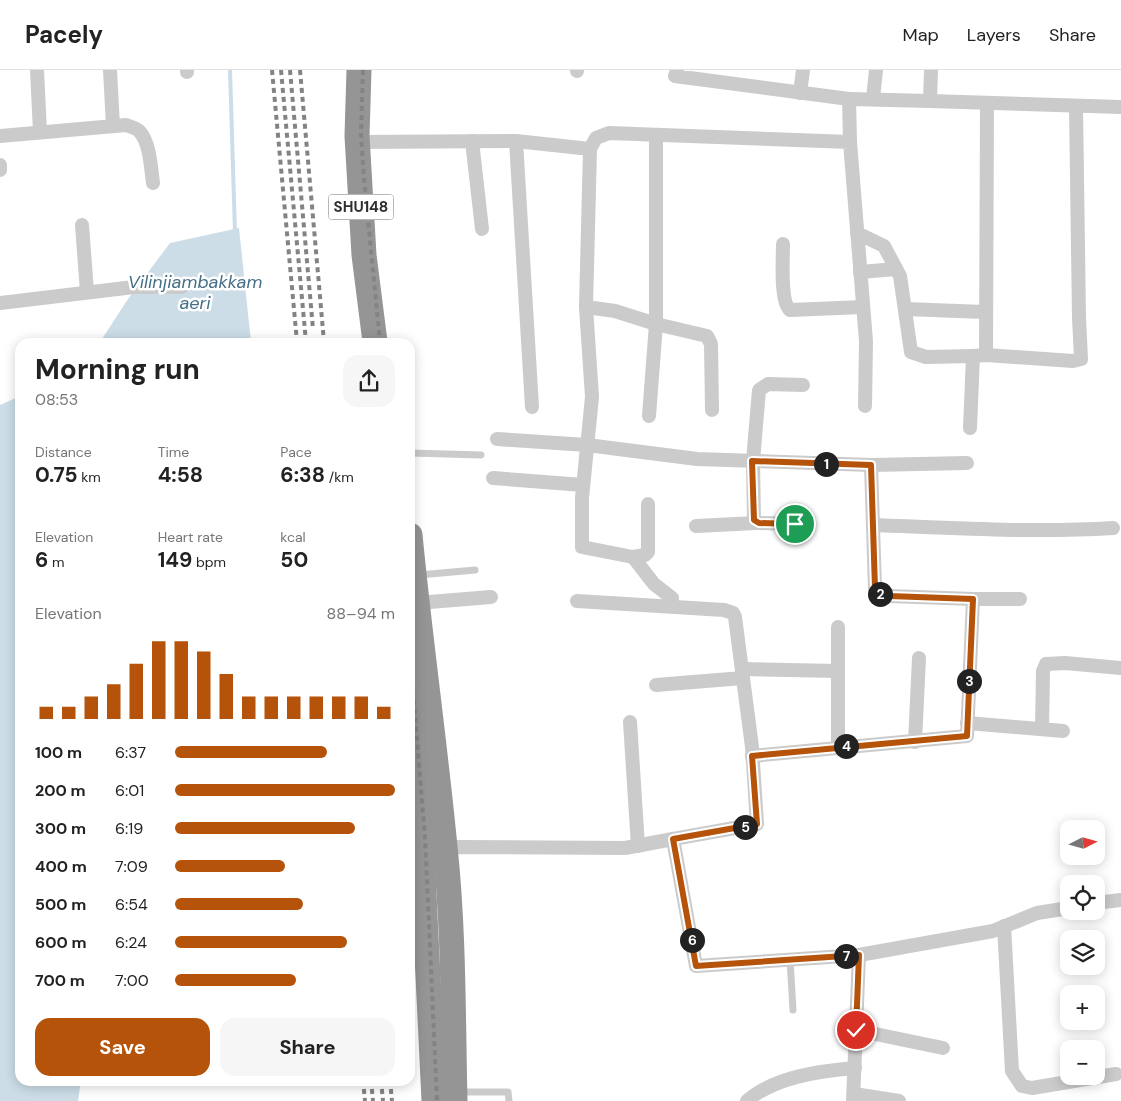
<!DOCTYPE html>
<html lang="en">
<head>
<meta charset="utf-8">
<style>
  body { margin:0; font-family:"DM Sans",sans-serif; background:#f6f6f6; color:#222; height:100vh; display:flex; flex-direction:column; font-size:19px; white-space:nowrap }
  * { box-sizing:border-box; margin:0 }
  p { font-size:16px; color:#767676 }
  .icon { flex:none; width:28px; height:28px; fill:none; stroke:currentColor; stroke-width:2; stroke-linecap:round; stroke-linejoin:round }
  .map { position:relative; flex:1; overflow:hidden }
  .sheet { position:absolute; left:15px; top:268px; width:400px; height:748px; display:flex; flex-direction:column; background:#fff; border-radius:15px; box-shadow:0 2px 12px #0003 }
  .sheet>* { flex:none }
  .needle { width:32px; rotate:84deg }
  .fabs { position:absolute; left:1060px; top:750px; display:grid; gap:10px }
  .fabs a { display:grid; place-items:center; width:45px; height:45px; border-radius:10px; background:#fff; box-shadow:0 2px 12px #0003; font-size:25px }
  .pin { position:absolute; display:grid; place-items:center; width:42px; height:42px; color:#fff; margin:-21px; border:2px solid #fff; border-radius:50%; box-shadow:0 1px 5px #0007 }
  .km { position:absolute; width:25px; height:25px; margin:-12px; border-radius:50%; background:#222; color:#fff; font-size:14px; line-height:25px; text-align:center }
  .round { display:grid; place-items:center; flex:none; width:52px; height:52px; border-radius:15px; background:#f6f6f6 }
  .head { display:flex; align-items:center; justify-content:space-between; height:85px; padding:0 20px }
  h1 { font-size:28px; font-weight:700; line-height:38px }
  .metrics { display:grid; grid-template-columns:repeat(3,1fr); gap:8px; height:85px; padding:5px 20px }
  .metrics div { display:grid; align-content:center }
  .metrics b { font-size:21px; font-weight:700 }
  .metrics small { font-size:14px; font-weight:400 }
  .metrics p { font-size:14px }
  .chart { height:140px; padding:10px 20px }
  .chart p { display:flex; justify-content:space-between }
  .chart svg { width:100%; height:90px; margin-top:5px; stroke:#b45309; stroke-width:6 }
  .cta { display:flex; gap:10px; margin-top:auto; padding:10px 20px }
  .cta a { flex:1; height:58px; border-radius:15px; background:#b45309; color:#fff; font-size:20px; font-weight:700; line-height:58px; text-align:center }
  .cta a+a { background:#f6f6f6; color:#222 }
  ul { padding:0 20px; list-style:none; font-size:16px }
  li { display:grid; grid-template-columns:80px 60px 1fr; align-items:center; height:38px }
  li i { height:12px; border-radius:6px; background:#b45309 }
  header { display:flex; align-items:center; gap:30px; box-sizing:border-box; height:70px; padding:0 25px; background:#fff; border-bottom:1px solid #e0e0e0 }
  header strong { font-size:24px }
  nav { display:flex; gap:28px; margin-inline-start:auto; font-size:18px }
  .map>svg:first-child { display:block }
  .water { fill:#ccdde7 }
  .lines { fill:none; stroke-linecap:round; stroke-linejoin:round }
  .stream { stroke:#ccdde7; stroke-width:4 }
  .lane { stroke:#cbcbcb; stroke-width:7 }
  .street { stroke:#cbcbcb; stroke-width:14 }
  .highway { stroke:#959595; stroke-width:25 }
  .rail { stroke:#838383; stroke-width:4; stroke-dasharray:5 4; stroke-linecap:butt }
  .route-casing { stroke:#fff; stroke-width:10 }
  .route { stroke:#b45309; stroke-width:6 }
  .labels { text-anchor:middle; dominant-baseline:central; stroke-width:5; stroke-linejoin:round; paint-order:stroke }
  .shield { fill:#fff; stroke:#6d6d6d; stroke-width:1 }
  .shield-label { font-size:15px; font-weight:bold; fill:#2e2e2e }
  .water-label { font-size:18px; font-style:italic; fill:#466f86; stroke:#fff }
</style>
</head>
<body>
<header>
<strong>Pacely</strong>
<nav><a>Map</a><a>Layers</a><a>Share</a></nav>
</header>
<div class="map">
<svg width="1121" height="1031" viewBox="0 0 1121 1031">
  <rect width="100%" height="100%" fill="#fff"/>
  <g class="water">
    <path d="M239,158L251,272H100L128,229L170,173Z"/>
    <path d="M20,326V1010H81L78,1031H0V335Z"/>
  </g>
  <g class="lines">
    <path class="stream" d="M230,0L235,163"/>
    <g class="lane">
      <path d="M410,383L481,385"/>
      <path d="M419,505L475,500"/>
      <path d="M790,889L793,940"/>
      <path d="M460,1022H508L509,1031"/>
    </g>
    <g class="street">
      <path d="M37,0L40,62"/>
      <path d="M110,0L113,56"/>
      <path d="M187,0V2"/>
      <path d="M677,0L675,6L849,29"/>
      <path d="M931,0L930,31L1121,37"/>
      <path d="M577,1V0"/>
      <path d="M800,23L803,0"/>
      <path d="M873,29L876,0"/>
      <path d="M0,66L126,55C131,57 137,58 140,62C150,73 151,99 153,113"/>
      <path d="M472,71L482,159"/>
      <path d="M516,71L532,337"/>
      <path d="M357,72L516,71L590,79L586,237L592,327L582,428V477L633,487L645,485L648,482V434"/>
      <path d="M850,72L849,29L930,31"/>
      <path d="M590,79L596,68L609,63L850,72L866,271L865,336"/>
      <path d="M0,95V100"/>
      <path d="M82,155L87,222"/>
      <path d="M857,163L884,176L900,206L911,282L926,287L973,286"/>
      <path d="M783,174C783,189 780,232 790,240L863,237"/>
      <path d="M860,202L896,199"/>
      <path d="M0,233L134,217H182"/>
      <path d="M586,237L615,241L656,254L707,266L711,274L712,340"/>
      <path d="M905,239L985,242"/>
      <path d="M986,285L987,33"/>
      <path d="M649,346L656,254V65"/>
      <path d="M970,358L973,286L986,285L1073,291L1081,289L1079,248L1076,36"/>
      <path d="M497,369L587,375L697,389L871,395L967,393"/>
      <path d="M871,395L875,518L880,524L889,526L973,529"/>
      <path d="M493,408L583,415"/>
      <path d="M795,454L759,453L754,450L753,391L759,320L768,314L803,315"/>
      <path d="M873,455C953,458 1033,463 1113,458"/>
      <path d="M696,456L756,453"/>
      <path d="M633,487L654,514L672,528"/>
      <path d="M577,531L724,540L733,543L735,547L752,677L757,754L673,769"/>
      <path d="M417,533L491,527"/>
      <path d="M838,557V677"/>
      <path d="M742,599L838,601"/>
      <path d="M656,615L743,608"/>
      <path d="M630,652L638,776"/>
      <path d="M967,653L1063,661"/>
      <path d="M1042,659L1043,601L1046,594L1065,593L1121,598"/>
      <path d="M915,672L919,588"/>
      <path d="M752,686L967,666L973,529H1020"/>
      <path d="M440,779L458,777L625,778L673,769L696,896L859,885L993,861L1037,843L1069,838"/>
      <path d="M1096,833L1121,830"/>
      <path d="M1004,856L1012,1001L1022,1016L1032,1018L1116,1004"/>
      <path d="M856,960L943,978"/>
      <path d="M854,1024L899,1031"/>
      <path d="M747,1031C774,1007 820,1001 855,998"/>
      <path d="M853,1031L859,885"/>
    </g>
    <g class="highway">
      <path d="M359,0L357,66L364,185L375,272"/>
      <path d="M410,465C420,569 435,673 445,777C454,861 453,947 455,1031"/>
      <path d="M410,625L422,782L434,1031"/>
    </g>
    <g class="rail">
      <path d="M272,0L297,272"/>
      <path d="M281,0L306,272"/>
      <path d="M290,0L313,259"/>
      <path d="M300,0L324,272"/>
      <path d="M363,0L361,64L364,108L380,272"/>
      <path d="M410,585L425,767L437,1031"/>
      <path d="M363,1010L365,1031"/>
      <path d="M371,1010L373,1031"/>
      <path d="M381,1010L383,1031"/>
      <path d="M390,1010L392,1031"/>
    </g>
  </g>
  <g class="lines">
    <g class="route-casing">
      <path id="route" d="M795,454L759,453L754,450L752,391L871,395L875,518L880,524L889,526L973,529L967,666L752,686L757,754L673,769L696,896L859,885L856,960"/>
    </g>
    <use href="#route" class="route"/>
  </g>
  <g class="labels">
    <rect class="shield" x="328.5" y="124.5" width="65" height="25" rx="4"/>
    <g class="shield-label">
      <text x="361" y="137">SHU148</text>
    </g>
    <g class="water-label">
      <text x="195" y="212">Vilinjiambakkam<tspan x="195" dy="21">aeri</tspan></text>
    </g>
  </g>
</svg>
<div class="fabs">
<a><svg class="needle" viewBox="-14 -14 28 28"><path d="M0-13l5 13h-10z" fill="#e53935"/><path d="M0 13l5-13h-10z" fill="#767676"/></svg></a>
<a><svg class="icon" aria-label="locate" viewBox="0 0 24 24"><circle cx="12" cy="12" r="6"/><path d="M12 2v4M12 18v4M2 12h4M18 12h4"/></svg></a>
<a><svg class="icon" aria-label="layers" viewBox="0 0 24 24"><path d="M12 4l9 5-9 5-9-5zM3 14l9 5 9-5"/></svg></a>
<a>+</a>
<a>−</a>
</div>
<div class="pin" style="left:795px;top:454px;background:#1e9e55"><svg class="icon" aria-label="arrive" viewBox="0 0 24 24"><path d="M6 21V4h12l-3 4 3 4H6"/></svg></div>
<div class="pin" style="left:856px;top:960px;background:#d93025"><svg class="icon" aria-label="check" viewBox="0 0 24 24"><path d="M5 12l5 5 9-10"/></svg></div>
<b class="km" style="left:826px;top:394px">1</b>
<b class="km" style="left:880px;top:524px">2</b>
<b class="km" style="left:969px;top:611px">3</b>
<b class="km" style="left:846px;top:676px">4</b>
<b class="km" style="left:745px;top:757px">5</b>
<b class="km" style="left:692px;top:870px">6</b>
<b class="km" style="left:846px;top:886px">7</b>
<section class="sheet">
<div class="head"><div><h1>Morning run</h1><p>08:53</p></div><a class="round"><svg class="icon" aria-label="share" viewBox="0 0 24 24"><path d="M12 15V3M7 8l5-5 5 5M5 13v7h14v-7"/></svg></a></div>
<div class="metrics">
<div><p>Distance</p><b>0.75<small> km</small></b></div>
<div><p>Time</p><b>4:58</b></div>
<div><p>Pace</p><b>6:38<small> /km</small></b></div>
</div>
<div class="metrics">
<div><p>Elevation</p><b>6<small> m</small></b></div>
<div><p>Heart rate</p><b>149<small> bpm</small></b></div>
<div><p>kcal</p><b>50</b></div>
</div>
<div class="chart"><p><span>Elevation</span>88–94 m</p>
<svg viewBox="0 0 160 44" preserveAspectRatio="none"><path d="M5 44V38M15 44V38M25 44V33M35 44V27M45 44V17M55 44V6M65 44V6M75 44V11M85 44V22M95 44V33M105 44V33M115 44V33M125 44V33M135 44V33M145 44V33M155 44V38"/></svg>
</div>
<ul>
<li><b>100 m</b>6:37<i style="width:69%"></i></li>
<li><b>200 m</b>6:01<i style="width:100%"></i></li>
<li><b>300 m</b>6:19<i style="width:82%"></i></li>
<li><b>400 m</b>7:09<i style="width:50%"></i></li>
<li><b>500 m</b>6:54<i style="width:58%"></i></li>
<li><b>600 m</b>6:24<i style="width:78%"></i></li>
<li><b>700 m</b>7:00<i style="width:55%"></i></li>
</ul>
<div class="cta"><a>Save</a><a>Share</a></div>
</section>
</div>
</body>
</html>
